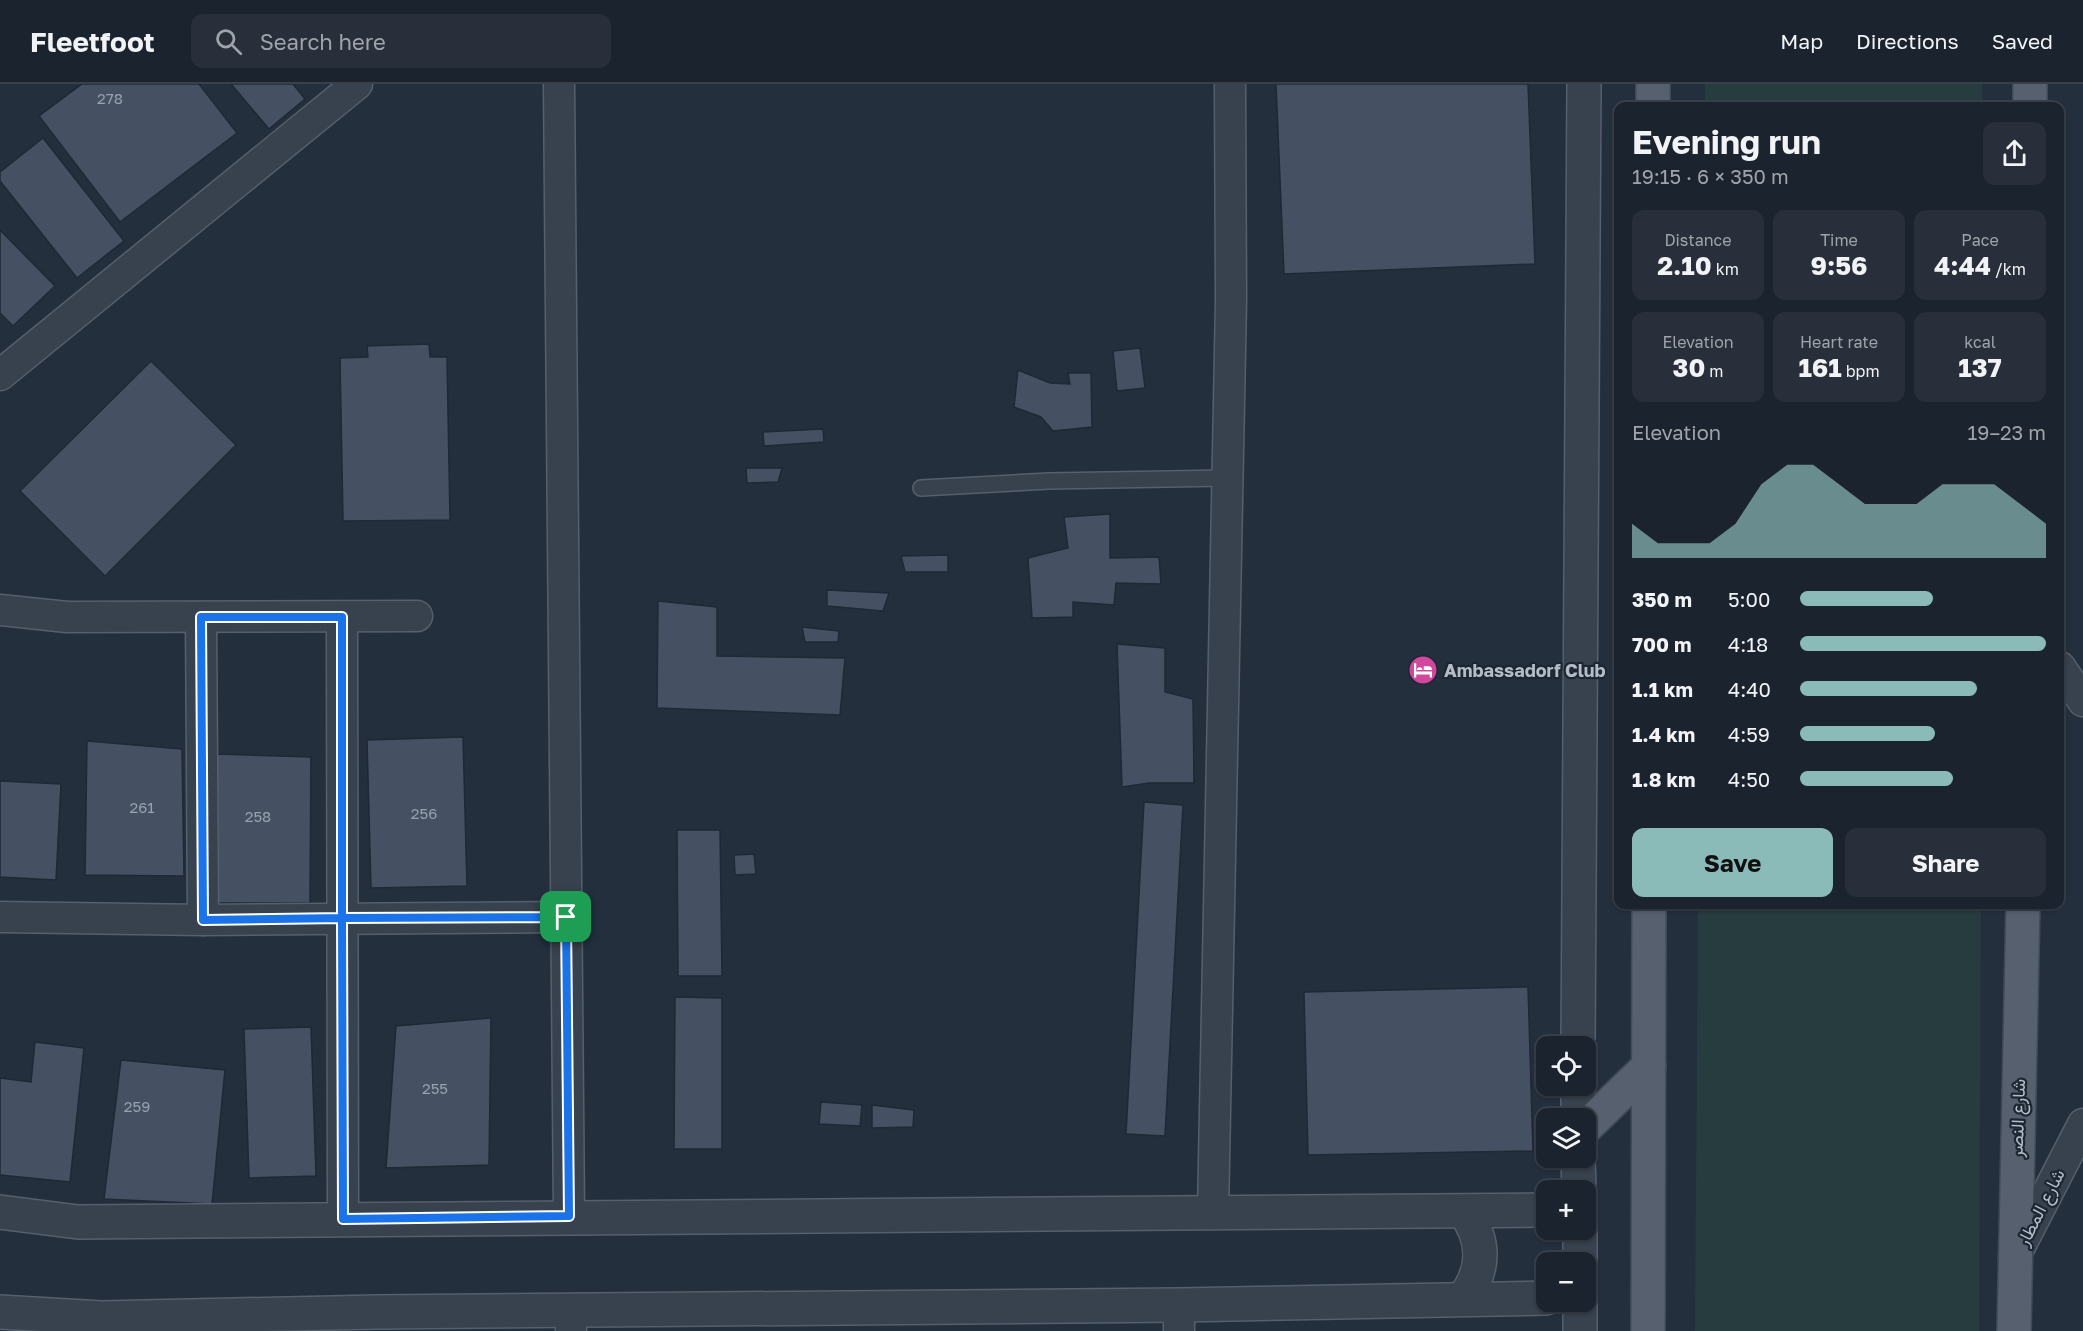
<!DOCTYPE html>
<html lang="en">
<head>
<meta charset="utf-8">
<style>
  body { margin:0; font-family:"Golos Text",Vazirmatn,sans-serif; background:#282f3a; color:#f1f3f6; height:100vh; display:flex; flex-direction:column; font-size:22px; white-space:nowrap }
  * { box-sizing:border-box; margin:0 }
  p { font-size:20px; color:#a0a4aa }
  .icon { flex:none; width:33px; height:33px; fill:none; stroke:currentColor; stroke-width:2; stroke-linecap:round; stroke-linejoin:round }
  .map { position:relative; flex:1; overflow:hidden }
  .panel { position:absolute; left:1614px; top:18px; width:450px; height:807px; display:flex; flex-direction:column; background:#1b232e; border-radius:12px; box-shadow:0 2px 4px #0004,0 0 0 2px #39404a }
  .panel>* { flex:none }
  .controls { position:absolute; left:1536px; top:952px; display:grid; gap:12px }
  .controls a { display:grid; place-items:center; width:60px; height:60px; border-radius:12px; background:#1b232e; box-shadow:0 2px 4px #0004,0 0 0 2px #39404a; font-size:30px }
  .pin { position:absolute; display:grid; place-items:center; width:51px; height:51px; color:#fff; margin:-26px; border-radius:12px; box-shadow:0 3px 9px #0006 }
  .round { display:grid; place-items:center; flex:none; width:63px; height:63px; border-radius:12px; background:#282f3a }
  .overview { display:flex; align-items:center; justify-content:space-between; height:102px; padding:0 18px }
  h1 { font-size:33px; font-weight:700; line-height:45px }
  .stats { display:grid; grid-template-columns:repeat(3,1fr); gap:9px; height:102px; padding:6px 18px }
  .stats div { display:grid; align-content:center; border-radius:12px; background:#282f3a; text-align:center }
  .stats b { font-size:26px; font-weight:700 }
  .stats small { font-size:16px; font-weight:400 }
  .stats p { font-size:16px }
  .chart { height:168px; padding:12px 18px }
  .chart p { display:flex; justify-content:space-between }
  .chart svg { width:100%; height:108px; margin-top:6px; fill:#8bbbb9; opacity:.7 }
  .button { display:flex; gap:12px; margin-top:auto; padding:12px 18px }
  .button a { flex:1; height:69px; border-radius:12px; background:#8bbbb9; color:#111; font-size:24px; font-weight:700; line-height:69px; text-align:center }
  .button a+a { background:#282f3a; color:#f1f3f6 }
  ul { padding:0 18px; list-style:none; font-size:20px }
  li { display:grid; grid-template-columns:96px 72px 1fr; align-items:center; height:45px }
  li i { height:15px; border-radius:8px; background:#8bbbb9 }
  header { display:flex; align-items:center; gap:36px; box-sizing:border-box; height:84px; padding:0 30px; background:#1b232e; border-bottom:2px solid #39404a }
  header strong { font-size:28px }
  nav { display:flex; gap:33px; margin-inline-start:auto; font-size:21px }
  .search { width:420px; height:54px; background:#282f3a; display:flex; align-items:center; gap:15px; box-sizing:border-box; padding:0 21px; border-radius:12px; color:#a0a4aa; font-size:22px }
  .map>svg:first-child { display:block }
  .green { fill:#263c3f }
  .building { fill:#455162; stroke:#1f2835; stroke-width:1.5 }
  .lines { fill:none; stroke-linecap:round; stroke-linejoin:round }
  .service-casing { stroke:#565f6c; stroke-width:18 }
  .minor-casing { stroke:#565f6c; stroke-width:33 }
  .tertiary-casing { stroke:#565f6c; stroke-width:36 }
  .primary-casing { stroke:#414a57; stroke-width:36 }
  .service { stroke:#38414e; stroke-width:15 }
  .minor { stroke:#38414e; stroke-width:30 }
  .tertiary { stroke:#38414e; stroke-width:33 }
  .primary { stroke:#56606e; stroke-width:33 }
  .route-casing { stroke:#fff; stroke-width:12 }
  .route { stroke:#1a73e8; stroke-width:8 }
  .labels { text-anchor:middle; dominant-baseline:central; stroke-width:4.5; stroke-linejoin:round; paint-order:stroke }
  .number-label { font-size:15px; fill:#98a1af }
  .poi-label { font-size:18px; font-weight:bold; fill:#b4bcc9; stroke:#1d2633; text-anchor:start }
  .street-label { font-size:18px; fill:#b4bcc9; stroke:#1d2633 }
</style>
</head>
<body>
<header>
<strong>Fleetfoot</strong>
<div class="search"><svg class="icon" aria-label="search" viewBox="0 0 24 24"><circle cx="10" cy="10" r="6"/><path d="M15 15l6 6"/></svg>Search here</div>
<nav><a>Map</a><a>Directions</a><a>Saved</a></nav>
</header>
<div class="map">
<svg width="2083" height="1247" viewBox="0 0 2083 1247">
  <rect width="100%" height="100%" fill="#242f3e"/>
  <g class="green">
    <rect x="1705" y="0" width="277" height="22"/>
    <path d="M1698,821H1981L1979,1247H1695Z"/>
  </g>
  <g class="building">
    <path d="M82,0H199L237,49L120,138L39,32Z"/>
    <path d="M231,0H293L305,15L269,45Z"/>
    <path d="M1276,0H1528L1535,180L1284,190Z"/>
    <path d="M43,54L124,157L77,194L0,97V88Z"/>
    <path d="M0,146L55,202L13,242L0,229Z"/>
    <path d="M429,260L430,273H447L450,436L343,437L340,274L368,273L367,262Z"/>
    <path d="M1140,264L1145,304L1117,307L1113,267Z"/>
    <path d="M151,277L236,361L105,492L20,407Z"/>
    <path d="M1018,286L1050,299L1070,300L1068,289H1091L1092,343L1053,347L1041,333L1014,323Z"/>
    <path d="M823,345L824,358L764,362L763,348Z"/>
    <path d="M746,384H782L778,398L747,399Z"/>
    <path d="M1110,430V474L1159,473L1161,500L1116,499L1114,521L1073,518V533L1032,534L1028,474L1068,464L1064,433Z"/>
    <path d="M948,471V488H905L901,472Z"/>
    <path d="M827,506L889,509L883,527L827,522Z"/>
    <path d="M658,517L717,523V572L845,574L840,631L657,624Z"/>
    <path d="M802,543L839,547L838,558H805Z"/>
    <path d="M1117,560L1165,564V608L1193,615L1194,699H1149L1122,703Z"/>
    <path d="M463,653L467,802L371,804L367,656Z"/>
    <path d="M87,657L182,665L184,792L85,791Z"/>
    <path d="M217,670L311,673L310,819H216Z"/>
    <path d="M0,697L61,700L56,796L0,793Z"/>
    <path d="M1144,718L1183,721L1165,1052L1126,1050Z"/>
    <path d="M677,746H720L722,892H678Z"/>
    <path d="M754,770L756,790L735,791L734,771Z"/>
    <path d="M1528,903L1533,1067L1308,1071L1304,908Z"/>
    <path d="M675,913L722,914V1065H674Z"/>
    <path d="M491,934L489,1081L386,1084L396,942Z"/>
    <path d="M311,943L316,1092L249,1094L244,945Z"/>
    <path d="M35,958L84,964L70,1098L0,1091V994L31,998Z"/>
    <path d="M121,976L225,986L212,1120L104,1115Z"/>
    <path d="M821,1018L862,1021L860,1042L819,1040Z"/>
    <path d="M872,1021L914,1026L913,1043L872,1044Z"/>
  </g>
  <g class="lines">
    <g class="service-casing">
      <path id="service" d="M921,404L1049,397L1227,394"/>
    </g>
    <g class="minor-casing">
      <g id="minor">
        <path d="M559,0L569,1132"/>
        <path d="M0,291L357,0"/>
        <path d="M0,526L67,533L417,532"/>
        <path d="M201,533L203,836"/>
        <path d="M342,533L343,1135"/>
        <path d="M2060,583L2083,617"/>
        <path d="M0,833L203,836L566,833"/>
        <path d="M1213,1128L1231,216L1230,0"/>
        <path d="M2014,1174L2083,1040"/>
        <path d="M1179,1221V1247"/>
        <path d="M570,1225L571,1247"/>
      </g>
    </g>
    <g class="tertiary-casing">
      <g id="tertiary">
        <path d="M1578,963L1584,0"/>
        <path d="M1578,1035V1002"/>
        <path d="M1578,1074L1579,1107"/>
        <path d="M0,1128L78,1138L1546,1126"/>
        <path d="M1580,1179V1146"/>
        <path d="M1463,1215C1485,1187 1486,1157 1464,1127"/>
        <path d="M0,1228L101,1234L376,1228L1179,1221L1546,1214"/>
        <path d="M1580,1247V1218"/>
      </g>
    </g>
    <g class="primary-casing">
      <g id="primary">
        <path d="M2030,0V22"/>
        <path d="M1653,22V0"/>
        <path d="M1586,1043L1649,982"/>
        <path d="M1648,1247L1649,820"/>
        <path d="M2014,1247L2023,820"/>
      </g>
    </g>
    <use href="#service" class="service"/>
    <use href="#minor" class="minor"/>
    <use href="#tertiary" class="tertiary"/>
    <use href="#primary" class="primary"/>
  </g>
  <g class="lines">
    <g class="route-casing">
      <path id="route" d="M566,833L342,834V533H201L203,836L342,834L343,1135L569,1132L566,833"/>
    </g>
    <use href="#route" class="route"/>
  </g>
  <defs>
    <g id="hotel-disc" transform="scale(1.5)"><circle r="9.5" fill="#d1479c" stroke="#1d2633"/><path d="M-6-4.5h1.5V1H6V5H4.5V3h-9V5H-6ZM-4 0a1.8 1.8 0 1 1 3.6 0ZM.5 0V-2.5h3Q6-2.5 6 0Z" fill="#fff"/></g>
  </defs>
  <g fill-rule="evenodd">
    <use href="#hotel-disc" x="1423" y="586"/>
  </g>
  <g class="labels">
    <g class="number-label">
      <text x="110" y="14">278</text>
      <text x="142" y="723">261</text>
      <text x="424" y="729">256</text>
      <text x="258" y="732">258</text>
      <text x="435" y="1004">255</text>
      <text x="137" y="1022">259</text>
    </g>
    <g class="poi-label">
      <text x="1444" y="586">Ambassadorf Club</text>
    </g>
    <g class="street-label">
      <text transform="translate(2017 1034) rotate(-88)">شارع النصر</text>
      <text transform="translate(2040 1123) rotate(-63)">شارع المطار</text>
    </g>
  </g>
</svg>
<div class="controls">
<a><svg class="icon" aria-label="locate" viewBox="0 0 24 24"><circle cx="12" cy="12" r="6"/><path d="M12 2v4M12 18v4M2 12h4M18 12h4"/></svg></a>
<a><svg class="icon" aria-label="layers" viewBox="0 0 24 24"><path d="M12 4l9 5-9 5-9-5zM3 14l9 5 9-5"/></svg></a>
<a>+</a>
<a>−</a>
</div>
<div class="pin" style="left:566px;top:833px;background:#1e9e55"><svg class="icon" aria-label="arrive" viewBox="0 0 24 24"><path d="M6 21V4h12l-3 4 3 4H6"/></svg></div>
<section class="panel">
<div class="overview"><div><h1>Evening run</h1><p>19:15 · 6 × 350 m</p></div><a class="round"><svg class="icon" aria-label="share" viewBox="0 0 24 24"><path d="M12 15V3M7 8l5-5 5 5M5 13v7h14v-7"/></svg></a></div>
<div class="stats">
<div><p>Distance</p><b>2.10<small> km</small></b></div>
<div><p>Time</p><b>9:56</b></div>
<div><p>Pace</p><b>4:44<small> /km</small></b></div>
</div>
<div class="stats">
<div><p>Elevation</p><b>30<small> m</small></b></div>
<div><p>Heart rate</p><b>161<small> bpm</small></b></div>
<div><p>kcal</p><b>137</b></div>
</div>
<div class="chart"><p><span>Elevation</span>19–23 m</p>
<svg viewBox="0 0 160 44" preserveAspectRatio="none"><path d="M0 44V30L10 38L20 38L30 38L40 30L50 14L60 6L70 6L80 14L90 22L100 22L110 22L120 14L130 14L140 14L150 22L160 30V44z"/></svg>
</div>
<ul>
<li><b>350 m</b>5:00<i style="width:54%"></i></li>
<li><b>700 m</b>4:18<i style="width:100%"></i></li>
<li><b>1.1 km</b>4:40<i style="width:72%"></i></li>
<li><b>1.4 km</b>4:59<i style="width:55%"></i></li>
<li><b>1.8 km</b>4:50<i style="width:62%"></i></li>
</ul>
<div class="button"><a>Save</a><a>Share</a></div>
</section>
</div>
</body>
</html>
